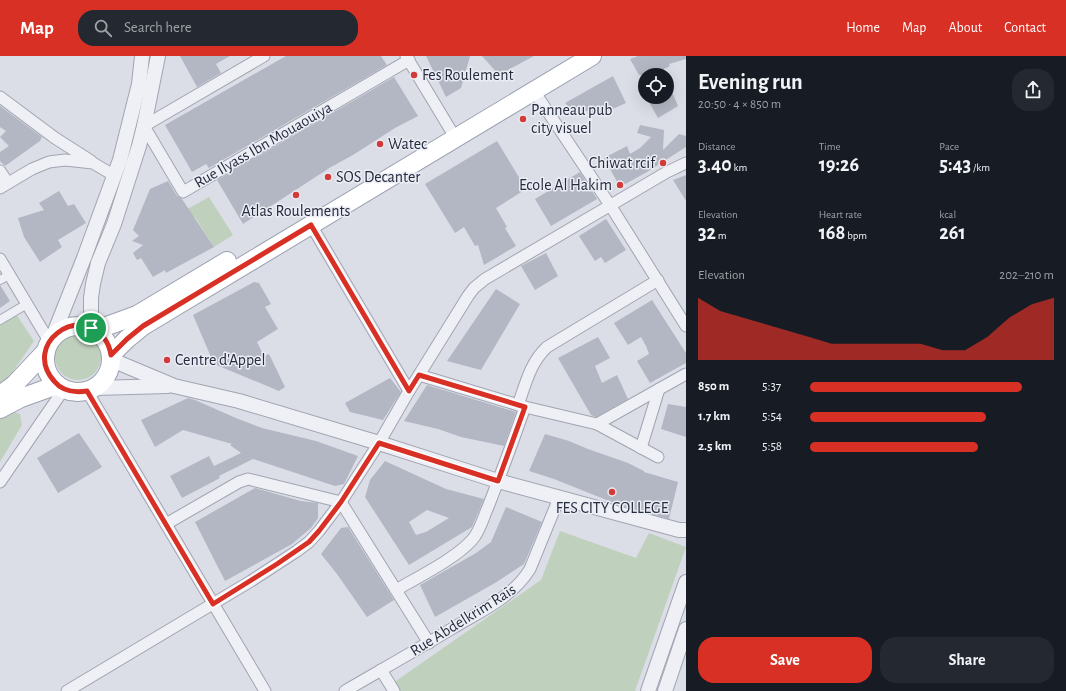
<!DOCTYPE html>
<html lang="en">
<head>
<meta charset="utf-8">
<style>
  body { margin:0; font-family:"Alegreya Sans",sans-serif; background:#242831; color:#f1f3f6; height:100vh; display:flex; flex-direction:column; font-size:15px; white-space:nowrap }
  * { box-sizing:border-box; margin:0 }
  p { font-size:13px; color:#9ea1a6 }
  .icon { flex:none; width:22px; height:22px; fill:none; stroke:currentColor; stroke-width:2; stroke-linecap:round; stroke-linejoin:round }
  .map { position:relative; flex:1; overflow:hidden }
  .drawer { display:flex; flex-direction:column; background:#171b24; width:380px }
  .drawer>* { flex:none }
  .fabs { position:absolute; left:638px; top:12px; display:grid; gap:8px }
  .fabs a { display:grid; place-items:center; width:36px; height:36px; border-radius:50%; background:#171b24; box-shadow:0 4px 16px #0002; font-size:20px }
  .pin { position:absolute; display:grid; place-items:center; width:34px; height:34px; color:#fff; margin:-17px; border:2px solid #fff; border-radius:50%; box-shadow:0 1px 4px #0007 }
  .round { display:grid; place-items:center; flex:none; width:42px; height:42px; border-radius:16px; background:#242831 }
  .headline { display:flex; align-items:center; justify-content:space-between; height:68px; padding:0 12px }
  h1 { font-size:22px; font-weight:600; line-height:30px }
  .metrics { display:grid; grid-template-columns:repeat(3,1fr); gap:6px; height:68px; padding:4px 12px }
  .metrics div { display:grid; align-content:center }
  .metrics b { font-size:20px; font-weight:600 }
  .metrics small { font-size:11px; font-weight:400 }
  .metrics p { font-size:11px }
  .chart { height:112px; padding:8px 12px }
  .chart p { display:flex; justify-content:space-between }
  .chart svg { width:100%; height:72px; margin-top:4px; fill:#d93025; opacity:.7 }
  .button { display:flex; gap:8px; margin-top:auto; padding:8px 12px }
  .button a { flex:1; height:46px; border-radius:16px; background:#d93025; color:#fff; font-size:16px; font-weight:600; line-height:46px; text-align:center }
  .button a+a { background:#242831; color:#f1f3f6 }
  ul { padding:0 12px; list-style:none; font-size:13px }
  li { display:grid; grid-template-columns:64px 48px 1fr; align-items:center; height:30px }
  li i { height:10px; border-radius:5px; background:#d93025 }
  header { display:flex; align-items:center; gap:24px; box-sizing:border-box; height:56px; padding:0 20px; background:#d93025; color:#fff }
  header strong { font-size:19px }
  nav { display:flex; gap:22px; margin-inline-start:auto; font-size:14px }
  .search { width:280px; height:36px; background:#242831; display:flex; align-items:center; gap:10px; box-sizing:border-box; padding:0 14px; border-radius:16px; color:#9ea1a6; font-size:15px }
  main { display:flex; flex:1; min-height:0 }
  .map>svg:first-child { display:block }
  .green { fill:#bfd1bd }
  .building { fill:#b3b7c3; fill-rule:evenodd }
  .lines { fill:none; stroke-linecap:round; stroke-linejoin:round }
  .pedestrian-casing { stroke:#a1a4b1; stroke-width:10 }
  .minor-casing { stroke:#a1a4b1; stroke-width:13 }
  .tertiary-casing { stroke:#a1a4b1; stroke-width:16 }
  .primary-casing { stroke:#9ba1b2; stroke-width:20 }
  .pedestrian { stroke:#eef0f5; stroke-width:8 }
  .minor { stroke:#eef0f5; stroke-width:11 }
  .tertiary { stroke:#eef0f5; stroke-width:14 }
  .primary { stroke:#fff; stroke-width:18 }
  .route-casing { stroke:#fff; stroke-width:8 }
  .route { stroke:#d93025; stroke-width:5 }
  .poi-dot { fill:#d13c3b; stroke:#ebedf4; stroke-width:1.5 }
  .labels { text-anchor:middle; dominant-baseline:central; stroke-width:3; stroke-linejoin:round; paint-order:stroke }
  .poi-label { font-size:16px; fill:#252a3d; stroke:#ebedf4; text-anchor:start }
  .street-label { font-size:16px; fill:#252a3d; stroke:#ebedf4 }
</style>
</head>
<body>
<header>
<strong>Map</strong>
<div class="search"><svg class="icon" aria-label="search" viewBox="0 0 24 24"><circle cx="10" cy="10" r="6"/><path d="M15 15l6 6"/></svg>Search here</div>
<nav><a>Home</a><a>Map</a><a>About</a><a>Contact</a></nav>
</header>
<main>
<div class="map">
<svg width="686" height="635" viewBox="0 0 686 635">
  <rect width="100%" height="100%" fill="#dcdee7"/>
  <g class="green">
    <path d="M209,141L233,179L214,191L195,161L179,170L173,161Z"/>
    <path d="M14,255L34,285L9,321L0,327V264Z"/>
    <circle cx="78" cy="301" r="23"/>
    <path d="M14,356L20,358L22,369L0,406V362Z"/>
    <path d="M560,475L636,502L649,477L686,491L635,635H398L393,627L541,524Z"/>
  </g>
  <g class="building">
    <path d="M180,0H230L216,8L221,17L197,31Z"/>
    <path d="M286,0H381L387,9L209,112L206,108L192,116L165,69Z"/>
    <path d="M426,0H470L461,32L446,41Z"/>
    <path d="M482,0H534L499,19Z"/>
    <path d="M638,0H686V3L669,8L670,10L662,14L664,19H639L630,3Z"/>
    <path d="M613,20L626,47L608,55L592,59L589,54L576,59L565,47Z"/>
    <path d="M394,21L418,60L395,72L353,99L331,111L243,168L217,124Z"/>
    <path d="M667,24L678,50L658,62L649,46L660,41H667Z"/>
    <path d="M0,50L42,81L40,85L5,110L0,105V96L9,90L0,81L6,75L0,71Z"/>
    <path d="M640,69L664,74L663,94L679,78L686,80V91L647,116L620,131L604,102L627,90L630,98L640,92L651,81L637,77Z"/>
    <path d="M497,85L526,133L496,152L507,171L505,172L516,190L484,209L478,189L475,190L464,171L455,177L425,128Z"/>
    <path d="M580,116L597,143L551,170L535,143Z"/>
    <path d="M686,119V145L673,124Z"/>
    <path d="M168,125L177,140L182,143L214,191L166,217L165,214L153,221L141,202L137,204L133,197L143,189L132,185L139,180L133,174L150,133Z"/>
    <path d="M59,135L68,150L74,148L86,167L58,184L62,191L40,206L24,181L18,162L44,154L39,147Z"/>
    <path d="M606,163L626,194L605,207L601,201L595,205L579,180Z"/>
    <path d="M546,197L558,220L535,234L521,210Z"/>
    <path d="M254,226L259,227L271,248L265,251L278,273L257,286L264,300L269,298L285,331L279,335L214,308L193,259Z"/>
    <path d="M0,229L10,245L0,252Z"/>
    <path d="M496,233L520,248L481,314L447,305Z"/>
    <path d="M652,244L686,297V307L650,327L637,305L649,298L646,290L641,281L628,289L614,267Z"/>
    <path d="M598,281L610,302L595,310L602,327L617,319L628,343L596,361L591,359L558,302Z"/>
    <path d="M390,322L401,336L383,364L350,356L345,347Z"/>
    <path d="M427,329L516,356L504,390L461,381L438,373L404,365Z"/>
    <path d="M188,342L195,344L236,362L262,372L316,385L358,400L344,428L335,430L253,403L219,420L220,422L182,442L170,420L209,400L214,410L241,397L230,389L232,388L183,374L155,391L141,364Z"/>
    <path d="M668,348L686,351V381L661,373Z"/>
    <path d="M79,377L102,411L58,437L37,402Z"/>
    <path d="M545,378L569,385L588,393L628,407L644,415V416L678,426L669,463L619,449L554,423L529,415Z"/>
    <path d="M385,405L446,433L484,443L472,471L409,509L365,441L370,424ZM427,454L449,462L426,476L416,479L409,466Z"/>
    <path d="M255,432L301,445L318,447V462L311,472L292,488L225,525L195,466Z"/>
    <path d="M506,451L542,466L524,508L495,527L435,561L420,529L476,497L491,486Z"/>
    <path d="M348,471L394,544L367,561L337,518L321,498L341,472Z"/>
  </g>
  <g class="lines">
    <g class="pedestrian-casing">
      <g id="pedestrian">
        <path d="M0,224L9,219"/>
        <path d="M0,264L27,248"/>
      </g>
    </g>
    <g class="minor-casing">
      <g id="minor">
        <path d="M264,0L144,70L183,136L409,4"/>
        <path d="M406,0L450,73"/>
        <path d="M534,35L610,149L686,270"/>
        <path d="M0,41L55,82L91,105"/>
        <path d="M0,115L8,127"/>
        <path d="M0,132L32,113L49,106L65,104L93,107L115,120"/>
        <path d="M311,169L409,335"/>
        <path d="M0,203L49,285"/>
        <path d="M419,319L525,351L597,368L686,318"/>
        <path d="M87,335L265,635"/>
        <path d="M518,349C526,327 530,307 547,291L658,224"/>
        <path d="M597,368L658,401"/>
        <path d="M641,392L659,333"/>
        <path d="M0,426L64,333"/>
        <path d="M166,468L239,426L248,423L341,446L429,587"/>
        <path d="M396,534C418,521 455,503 472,484C480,475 483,462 488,451C501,418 513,385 525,351"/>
        <path d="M381,614L394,635"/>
        <path d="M67,635L251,525L297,495L309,486L319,475L341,446L379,387L409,335L468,240L474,232L485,223L667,116L686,107"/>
        <path d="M345,635C381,614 418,593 453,572C481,555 513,541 530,513L559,442"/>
      </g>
    </g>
    <g class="tertiary-casing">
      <g id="tertiary">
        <path d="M91,272V242L93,228L98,207L114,168L139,90L144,70L158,0"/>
        <path d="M53,280L84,202L120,104L139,28L142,0"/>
        <path d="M112,304L174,330L239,345L379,387L498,425L679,474H686"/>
        <path d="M95,332L168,330"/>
        <path d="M648,635L686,526"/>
        <path d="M665,635L686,573"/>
      </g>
    </g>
    <g class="primary-casing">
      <g id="primary">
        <circle cx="78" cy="303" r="33"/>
        <path d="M96,274L137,259L227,205"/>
        <path d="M111,299L127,283L143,270L592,0"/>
        <path d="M0,339L14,329L46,295"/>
        <path d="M0,353L21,342L57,329"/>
      </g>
    </g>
    <use href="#pedestrian" class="pedestrian"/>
    <use href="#minor" class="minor"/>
    <use href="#tertiary" class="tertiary"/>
    <use href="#primary" class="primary"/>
  </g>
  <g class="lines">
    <g class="route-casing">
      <path id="route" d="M311,169L409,335L419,319L525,351L498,425L379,387L341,446L319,475L309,486L277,508L213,548L87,335C74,337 62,335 54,325C22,288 79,248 104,282C108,287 110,293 111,299L127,283L143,270Z"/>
    </g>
    <use href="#route" class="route"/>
  </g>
  <g class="poi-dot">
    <circle cx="414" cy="19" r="4"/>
    <circle cx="523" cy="63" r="4"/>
    <circle cx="380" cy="88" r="4"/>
    <circle cx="663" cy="107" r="4"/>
    <circle cx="328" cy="121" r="4"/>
    <circle cx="620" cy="129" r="4"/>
    <circle cx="296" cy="139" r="4"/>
    <circle cx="167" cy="304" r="4"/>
    <circle cx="612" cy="436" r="4"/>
  </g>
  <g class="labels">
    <g class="poi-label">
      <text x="422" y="19">Fes Roulement</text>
      <text x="531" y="54">Panneau pub<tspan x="531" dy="18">city visuel</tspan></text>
      <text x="388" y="88">Watec</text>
      <text x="655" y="107" text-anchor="end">Chiwat rcif</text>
      <text x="336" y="121">SOS Decanter</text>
      <text x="612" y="129" text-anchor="end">Ecole Al Hakim</text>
      <text x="296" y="155" text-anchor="middle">Atlas Roulements</text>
      <text x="175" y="304">Centre d'Appel</text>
      <text x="612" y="452" text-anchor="middle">FES CITY COLLEGE</text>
    </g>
    <g class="street-label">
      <text transform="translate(263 89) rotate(-30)">Rue Ilyass Ibn Mouaouiya</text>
      <text transform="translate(463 564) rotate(-32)">Rue Abdelkrim Raïs</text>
    </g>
  </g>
</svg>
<div class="fabs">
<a><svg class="icon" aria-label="locate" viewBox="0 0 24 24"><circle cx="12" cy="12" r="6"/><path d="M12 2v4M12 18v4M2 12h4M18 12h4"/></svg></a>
</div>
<div class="pin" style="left:91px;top:272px;background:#1e9e55"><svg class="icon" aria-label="arrive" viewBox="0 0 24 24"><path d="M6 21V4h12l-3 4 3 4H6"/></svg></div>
</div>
<section class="drawer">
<div class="headline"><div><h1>Evening run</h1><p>20:50 · 4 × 850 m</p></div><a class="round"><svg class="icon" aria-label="share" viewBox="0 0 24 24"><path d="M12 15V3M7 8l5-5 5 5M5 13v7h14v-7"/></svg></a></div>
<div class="metrics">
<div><p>Distance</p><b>3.40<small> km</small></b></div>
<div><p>Time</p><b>19:26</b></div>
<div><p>Pace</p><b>5:43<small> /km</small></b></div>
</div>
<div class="metrics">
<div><p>Elevation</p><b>32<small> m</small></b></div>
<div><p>Heart rate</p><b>168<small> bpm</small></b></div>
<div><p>kcal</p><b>261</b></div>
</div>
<div class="chart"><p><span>Elevation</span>202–210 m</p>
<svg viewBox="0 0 160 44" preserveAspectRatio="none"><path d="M0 44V6L10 14L20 18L30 22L40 26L50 30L60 34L70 34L80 34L90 34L100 34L110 38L120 38L130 30L140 18L150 10L160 6V44z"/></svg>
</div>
<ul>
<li><b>850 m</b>5:37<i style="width:87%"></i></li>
<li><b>1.7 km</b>5:54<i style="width:72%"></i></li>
<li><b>2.5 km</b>5:58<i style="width:69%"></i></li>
</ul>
<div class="button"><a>Save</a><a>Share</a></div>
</section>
</main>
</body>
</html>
